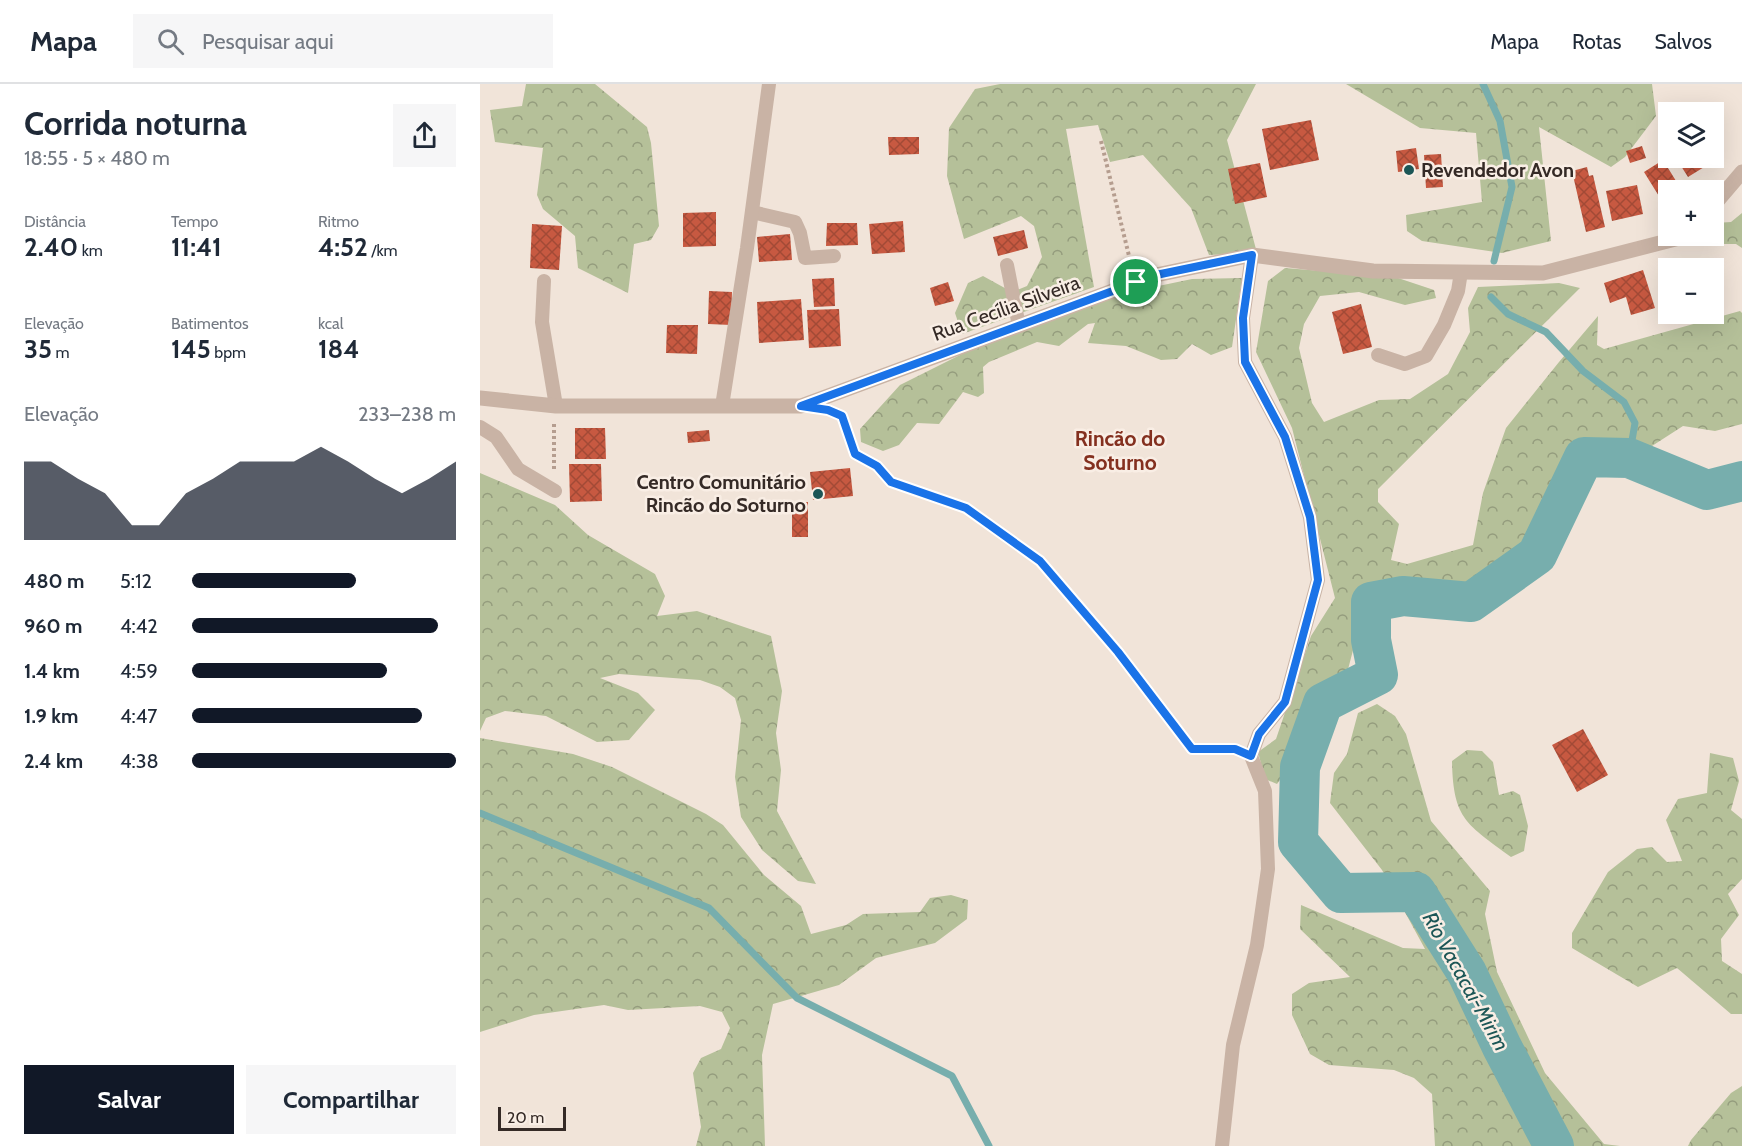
<!DOCTYPE html>
<html lang="pt">
<head>
<meta charset="utf-8">
<style>
  body { margin:0; font-family:Cabin,sans-serif; background:#f6f6f7; color:#1f2937; height:100vh; display:flex; flex-direction:column; font-size:22px; white-space:nowrap }
  * { box-sizing:border-box; margin:0 }
  p { font-size:20px; color:#747a83 }
  .icon { flex:none; width:33px; height:33px; fill:none; stroke:currentColor; stroke-width:2; stroke-linecap:round; stroke-linejoin:round }
  .map { position:relative; flex:1; overflow:hidden }
  .panel { display:flex; flex-direction:column; background:#fff; width:480px }
  .panel>* { flex:none }
  .buttons { position:absolute; left:1178px; top:18px; display:grid; gap:12px }
  .buttons a { display:grid; place-items:center; width:66px; height:66px; border-radius:0px; background:#fff; box-shadow:0 6px 24px #0002; font-size:30px }
  .scale { position:absolute; left:18px; bottom:15px; width:68px; box-sizing:border-box; padding-left:6px; border:3px solid #352a26; border-top:0; font-size:16px; line-height:21px; white-space:nowrap; color:#352a26; -webkit-text-stroke:4px #f9eee5; paint-order:stroke }
  .pin { position:absolute; display:grid; place-items:center; width:51px; height:51px; color:#fff; margin:-26px; border:3px solid #fff; border-radius:50%; box-shadow:0 2px 6px #0007 }
  .round { display:grid; place-items:center; flex:none; width:63px; height:63px; border-radius:0px; background:#f6f6f7 }
  .head { display:flex; align-items:center; justify-content:space-between; height:102px; padding:0 24px }
  h1 { font-size:33px; font-weight:700; line-height:45px }
  .figures { display:grid; grid-template-columns:repeat(3,1fr); gap:9px; height:102px; padding:6px 24px }
  .figures div { display:grid; align-content:center }
  .figures b { font-size:26px; font-weight:700 }
  .figures small { font-size:16px; font-weight:400 }
  .figures p { font-size:16px }
  .chart { height:168px; padding:12px 24px }
  .chart p { display:flex; justify-content:space-between }
  .chart svg { width:100%; height:108px; margin-top:6px; fill:#111827; opacity:.7 }
  .action { display:flex; gap:12px; margin-top:auto; padding:12px 24px }
  .action a { flex:1; height:69px; border-radius:0px; background:#111827; color:#fff; font-size:24px; font-weight:700; line-height:69px; text-align:center }
  .action a+a { background:#f6f6f7; color:#1f2937 }
  ul { padding:0 24px; list-style:none; font-size:20px }
  li { display:grid; grid-template-columns:96px 72px 1fr; align-items:center; height:45px }
  li i { height:15px; border-radius:8px; background:#111827 }
  header { display:flex; align-items:center; gap:36px; box-sizing:border-box; height:84px; padding:0 30px; background:#fff; border-bottom:2px solid #e0e1e3 }
  header strong { font-size:28px }
  nav { display:flex; gap:33px; margin-inline-start:auto; font-size:21px }
  .search { width:420px; height:54px; background:#f6f6f7; display:flex; align-items:center; gap:15px; box-sizing:border-box; padding:0 21px; border-radius:0px; color:#747a83; font-size:22px }
  main { display:flex; flex:1; min-height:0 }
  .map>svg:first-child { display:block }
  .forest { fill:url(#forest-crowns) }
  .lines { fill:none; stroke-linecap:round; stroke-linejoin:round }
  .stream { stroke:#77aead; stroke-width:7 }
  .river { stroke:#77aead; stroke-width:40 }
  .building { fill:url(#building-cross-hatch) }
  .path { stroke:#b59d8f; stroke-width:4; stroke-dasharray:3 3; stroke-linecap:butt }
  .lane { stroke:#c9b3a5; stroke-width:14 }
  .street { stroke:#c9b3a5; stroke-width:15 }
  .route-casing { stroke:#fff; stroke-width:12 }
  .route { stroke:#1a73e8; stroke-width:8 }
  .poi-dot { fill:#1c5656; stroke:#f9eee5; stroke-width:2 }
  .labels { text-anchor:middle; dominant-baseline:central; stroke-width:5; stroke-linejoin:round; paint-order:stroke }
  .poi-label { font-size:20px; font-weight:bold; fill:#352a26; stroke:#f9eee5; text-anchor:start }
  .street-label { font-size:20px; fill:#352a26; stroke:#f9eee5 }
  .neighbourhood-label { font-size:21px; font-weight:bold; fill:#84301f; stroke:#f9eee5 }
  .water-label { font-size:21px; font-style:italic; fill:#1c5656; stroke:#f9eee5 }
</style>
</head>
<body>
<header>
<strong>Mapa</strong>
<div class="search"><svg class="icon" aria-label="search" viewBox="0 0 24 24"><circle cx="10" cy="10" r="6"/><path d="M15 15l6 6"/></svg>Pesquisar aqui</div>
<nav><a>Mapa</a><a>Rotas</a><a>Salvos</a></nav>
</header>
<main>
<section class="panel">
<div class="head"><div><h1>Corrida noturna</h1><p>18:55 · 5 × 480 m</p></div><a class="round"><svg class="icon" aria-label="share" viewBox="0 0 24 24"><path d="M12 15V3M7 8l5-5 5 5M5 13v7h14v-7"/></svg></a></div>
<div class="figures">
<div><p>Distância</p><b>2.40<small> km</small></b></div>
<div><p>Tempo</p><b>11:41</b></div>
<div><p>Ritmo</p><b>4:52<small> /km</small></b></div>
</div>
<div class="figures">
<div><p>Elevação</p><b>35<small> m</small></b></div>
<div><p>Batimentos</p><b>145<small> bpm</small></b></div>
<div><p>kcal</p><b>184</b></div>
</div>
<div class="chart"><p><span>Elevação</span>233–238 m</p>
<svg viewBox="0 0 160 44" preserveAspectRatio="none"><path d="M0 44V12L10 12L20 19L30 25L40 38L50 38L60 25L70 19L80 12L90 12L100 12L110 6L120 12L130 19L140 25L150 19L160 12V44z"/></svg>
</div>
<ul>
<li><b>480 m</b>5:12<i style="width:62%"></i></li>
<li><b>960 m</b>4:42<i style="width:93%"></i></li>
<li><b>1.4 km</b>4:59<i style="width:74%"></i></li>
<li><b>1.9 km</b>4:47<i style="width:87%"></i></li>
<li><b>2.4 km</b>4:38<i style="width:100%"></i></li>
</ul>
<div class="action"><a>Salvar</a><a>Compartilhar</a></div>
</section>
<div class="map">
<svg width="1262" height="1062" viewBox="0 0 1262 1062">
  <defs>
    <pattern id="forest-crowns" width="20" height="18" patternUnits="userSpaceOnUse" patternTransform="scale(1.5)"><rect width="20" height="18" fill="#b5c099"/><path d="M2 6a3 3 0 1 1 6 0M12 15a3 3 0 1 1 6 0" fill="none" stroke="#949c7d"/></pattern>
    <pattern id="building-cross-hatch" width="8" height="8" patternUnits="userSpaceOnUse" patternTransform="scale(1.5)"><rect width="8" height="8" fill="#c75941"/><path d="M0 0l8 8M0 8l8-8" fill="none" stroke="#a24a36"/></pattern>
  </defs>
  <rect width="100%" height="100%" fill="#f1e4d9"/>
  <g class="forest">
    <path d="M46,0H115L167,43L171,59L179,142L171,156L154,160L148,209L98,184L95,152L63,125L57,111L63,64L15,58L10,26L42,22Z"/>
    <path d="M520,0H776L747,56L777,169L729,171L711,124L663,71L630,78L618,41L586,45L614,203L482,250L475,229L488,199L503,192L532,208L547,202L562,173L554,142L541,132L484,155L467,92L469,44L495,5Z"/>
    <path d="M866,0H1172L1176,32L1145,73L1131,83L1059,43L1071,157L1022,169L942,157L927,147L926,131L1002,118L996,49L940,44Z"/>
    <path d="M1262,129V164L1256,160H1233L1230,152H1233L1235,139L1251,138Z"/>
    <path d="M805,184L915,193L954,206L956,214L925,221L879,208L840,212L824,240L819,264L832,319L844,338L899,316L930,315L968,290L990,248L988,224L998,203L1079,199L1100,204L898,405V418L919,440L911,476L927,480L993,461L1003,409L1026,344L1079,278L1118,232L1117,261L1124,265L1260,227L1262,229V340L1235,347L1203,342L1172,362L1128,369L1102,365L1064,443L1032,478L998,503L918,502L888,509L866,593L834,613L806,688L797,700L785,695L778,668L796,655L831,552L855,514L812,344L776,268L788,197Z"/>
    <path d="M762,194L752,263L731,271L712,260L697,275L681,276L646,262L608,259L615,239L608,240L579,262L557,258L509,278L503,283L504,309L498,313L483,308L459,340L437,339L419,361L403,367L381,358L380,345L420,301L484,269L640,210L712,195Z"/>
    <path d="M0,389L75,421L108,451L175,490L185,512L177,532L217,527L291,552L302,607L296,649L301,686L297,727L336,800L318,797L282,766L261,733L255,693L261,636L255,614L240,603L220,596L139,590L120,594L158,609L175,626L149,656L117,658L66,632L25,627L6,634L0,647Z"/>
    <path d="M897,620L915,632L926,650L951,737L1010,807L1005,830L1017,888L1065,989L1124,1060L1140,1062H955L952,1010L934,994L914,986L849,981L830,970L812,931V910L829,899L870,893L820,845L821,821L923,864L945,865L902,786L850,719L854,689L867,670L878,629Z"/>
    <path d="M0,654L93,670L132,683L226,730L243,741L284,791L321,822L331,850L366,841L383,830L440,828L450,814L471,811L488,816L487,835L455,859L396,874L359,901L293,920L282,971L285,1062H216L221,1043L213,989L221,974L241,965L250,944L242,928L220,922L148,926L124,921L54,931L0,948Z"/>
    <path d="M987,666L1002,667L1013,678L1019,711L1033,707L1040,711L1048,742L1044,767L1031,773C987,740 973,736 972,677Z"/>
    <path d="M1230,669L1253,674L1259,697L1251,726L1262,735V795L1248,810L1259,831L1241,855L1242,877L1262,890V930H1251L1197,884L1158,903L1092,864V849L1128,788L1157,765L1172,763L1187,778L1202,777L1186,736L1198,715L1227,709Z"/>
    <path d="M1262,1002V1062H1208L1211,1056L1251,1009Z"/>
  </g>
  <g class="lines">
    <g class="stream">
      <path d="M1003,0L1020,37L1032,103L1014,177"/>
      <path d="M1011,213L1028,230L1066,248L1103,287L1144,318L1155,339L1149,374"/>
      <path d="M0,729L229,824L317,914L472,992L509,1062"/>
    </g>
    <path class="river" d="M1074,1062L1022,963L987,889L936,808L861,809L818,758L820,683L843,619L898,591L891,556V518L923,512L991,518L1057,471L1104,373L1149,374L1227,406L1262,397"/>
  </g>
  <g class="building">
    <path d="M831,36L839,76L790,86L782,45Z"/>
    <path d="M1188,44V61L1180,49Z"/>
    <path d="M408,53H439V70L409,71Z"/>
    <path d="M1233,57L1242,72L1208,93L1196,74H1233Z"/>
    <path d="M1162,62L1166,74L1150,79L1146,67Z"/>
    <path d="M936,64L939,85L918,88L916,67Z"/>
    <path d="M961,70L963,103L946,104L944,71Z"/>
    <path d="M1183,76L1201,105L1188,106V113L1182,117L1164,88Z"/>
    <path d="M780,79L787,113L755,120L748,85Z"/>
    <path d="M1107,83L1109,92L1113,91L1125,143L1106,148L1092,87Z"/>
    <path d="M1157,101L1163,130L1132,137L1126,107Z"/>
    <path d="M236,128V162L203,163V129Z"/>
    <path d="M423,137L425,168L392,170L389,140Z"/>
    <path d="M347,139H377L378,161L346,162Z"/>
    <path d="M52,140L82,142L79,186L50,184Z"/>
    <path d="M544,146L548,164L518,172L513,153Z"/>
    <path d="M310,150L312,176L279,178L277,153Z"/>
    <path d="M1163,186L1175,224L1151,231L1146,213L1130,219L1124,199Z"/>
    <path d="M354,194L355,222L334,223L332,195Z"/>
    <path d="M468,198L474,217L455,222L450,204Z"/>
    <path d="M229,207L252,208L251,241L228,240Z"/>
    <path d="M321,215L324,256L279,259L277,218Z"/>
    <path d="M881,220L892,263L863,270L852,228Z"/>
    <path d="M359,225L361,262L329,264L327,226Z"/>
    <path d="M187,241H218L217,270L186,269Z"/>
    <path d="M95,344H125L126,375H95Z"/>
    <path d="M229,346L230,357L208,359L207,348Z"/>
    <path d="M89,380H121L122,417L90,418Z"/>
    <path d="M370,384L373,412L333,416L330,388Z"/>
    <rect x="312" y="418" width="16" height="35"/>
    <path d="M1103,645L1128,691L1097,708L1072,661Z"/>
  </g>
  <g class="lines">
    <g class="path">
      <path d="M621,57L651,180"/>
      <path d="M354,329L362,332L375,370L397,382L410,398L486,424L560,477L638,568L712,665H754"/>
      <path d="M74,385V339"/>
    </g>
    <g class="lane">
      <path d="M272,128L315,138L320,149L325,174L354,172"/>
      <path d="M527,181L539,242"/>
      <path d="M64,197L62,238L76,322"/>
      <path d="M898,271L925,280L946,272L964,241L978,207L981,188"/>
      <path d="M242,322L267,164L289,0"/>
      <path d="M0,343L16,353L38,385L75,407"/>
      <path d="M742,1062L753,961L777,861L788,785L785,707L771,672L779,650L805,618L838,496L830,433L805,353L765,278L763,234L772,171"/>
    </g>
    <g class="street">
      <path d="M1233,122L1262,88"/>
      <path d="M0,314L76,322H321L676,191L772,171L893,187L1063,189L1207,152"/>
    </g>
  </g>
  <g class="lines">
    <g class="route-casing">
      <path id="route" d="M772,171L763,234L765,278L805,353L830,433L838,496L805,618L779,650L771,672L755,665H712L638,568L560,477L486,424L411,398L397,382L375,370L362,332L348,326L321,322L676,191Z"/>
    </g>
    <use href="#route" class="route"/>
  </g>
  <g class="poi-dot">
    <circle cx="929" cy="86" r="6"/>
    <circle cx="338" cy="410" r="6"/>
  </g>
  <g class="labels">
    <g class="poi-label">
      <text x="941" y="86">Revendedor Avon</text>
      <text x="326" y="398" text-anchor="end">Centro Comunitário<tspan x="326" dy="23">Rincão do Soturno</tspan></text>
    </g>
    <g class="street-label">
      <text transform="translate(526 224) rotate(-20)">Rua Cecília Silveira</text>
    </g>
    <g class="neighbourhood-label">
      <text x="640" y="354">Rincão do<tspan x="640" dy="24">Soturno</tspan></text>
    </g>
    <g class="water-label">
      <text transform="translate(986 897) rotate(61)">Rio Vacacaí-Mirim</text>
    </g>
  </g>
</svg>
<div class="buttons">
<a><svg class="icon" aria-label="layers" viewBox="0 0 24 24"><path d="M12 4l9 5-9 5-9-5zM3 14l9 5 9-5"/></svg></a>
<a>+</a>
<a>−</a>
</div>
<div class="scale">20 m</div>
<div class="pin" style="left:656px;top:198px;background:#1e9e55"><svg class="icon" aria-label="arrive" viewBox="0 0 24 24"><path d="M6 21V4h12l-3 4 3 4H6"/></svg></div>
</div>
</main>
</body>
</html>
